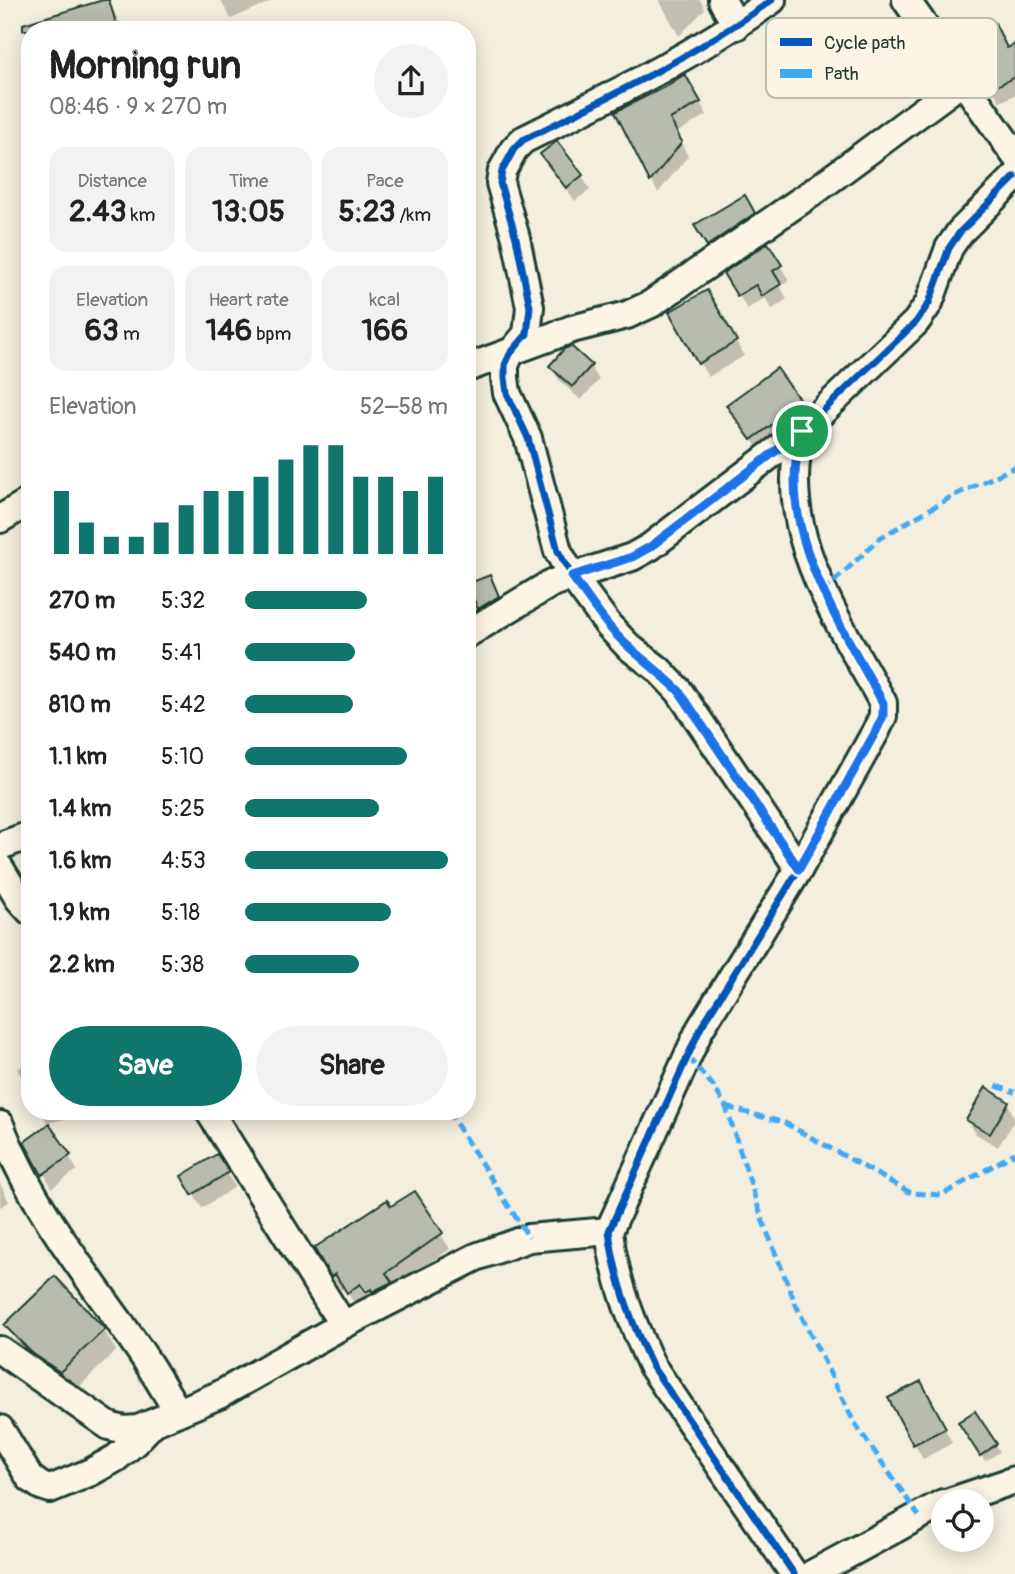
<!DOCTYPE html>
<html lang="en">
<head>
<meta charset="utf-8">
<style>
  body { margin:0; font-family:Pangolin,sans-serif; background:#f2f2f2; color:#222; height:100vh; display:flex; flex-direction:column; font-size:26px; white-space:nowrap }
  * { box-sizing:border-box; margin:0 }
  p { font-size:23px; color:#767676 }
  .icon { flex:none; width:38px; height:38px; fill:none; stroke:currentColor; stroke-width:2; stroke-linecap:round; stroke-linejoin:round }
  .map { position:relative; flex:1; overflow:hidden }
  .panel { position:absolute; left:21px; top:21px; width:455px; height:1099px; display:flex; flex-direction:column; background:#fff; border-radius:28px; box-shadow:0 4px 18px #0003 }
  .panel>* { flex:none }
  .buttons { position:absolute; left:931px; top:1489px; display:grid; gap:14px }
  .buttons a { display:grid; place-items:center; width:63px; height:63px; border-radius:50%; background:#fff; box-shadow:0 4px 18px #0003; font-size:35px }
  .pin { position:absolute; display:grid; place-items:center; width:60px; height:60px; color:#fff; margin:-30px; border:4px solid #fff; border-radius:50%; box-shadow:0 2px 7px #0007 }
  .round { display:grid; place-items:center; flex:none; width:74px; height:74px; border-radius:37px; background:#f2f2f2 }
  .overview { display:flex; align-items:center; justify-content:space-between; height:119px; padding:0 28px }
  h1 { font-size:38px; font-weight:700; line-height:52px }
  .metrics { display:grid; grid-template-columns:repeat(3,1fr); gap:10px; height:119px; padding:7px 28px }
  .metrics div { display:grid; align-content:center; border-radius:18px; background:#f2f2f2; text-align:center }
  .metrics b { font-size:30px; font-weight:700 }
  .metrics small { font-size:19px; font-weight:400 }
  .metrics p { font-size:19px }
  .chart { height:196px; padding:14px 28px }
  .chart p { display:flex; justify-content:space-between }
  .chart svg { width:100%; height:126px; margin-top:7px; stroke:#0f766e; stroke-width:6 }
  .button { display:flex; gap:14px; margin-top:auto; padding:14px 28px }
  .button a { flex:1; height:80px; border-radius:42px; background:#0f766e; color:#fff; font-size:28px; font-weight:700; line-height:80px; text-align:center }
  .button a+a { background:#f2f2f2; color:#222 }
  ul { padding:0 28px; list-style:none; font-size:23px }
  li { display:grid; grid-template-columns:112px 84px 1fr; align-items:center; height:52px }
  li i { height:18px; border-radius:9px; background:#0f766e }
  .map>svg:first-child { display:block }
  .shadow { fill:#0003 }
  .building { fill:#b8bcae; stroke:#1f3d34; stroke-width:2 }
  .lines { fill:none; stroke-linecap:round; stroke-linejoin:round }
  .minor-casing { stroke:#1f3d34; stroke-width:32 }
  .minor { stroke:#fcf5e5; stroke-width:26 }
  .quiet { stroke:#3fa9f5; stroke-width:5; stroke-dasharray:10 5; stroke-linecap:butt }
  .cycleway-casing { stroke:#fcf5e5; stroke-width:11 }
  .cycleway { stroke:#0057b8; stroke-width:7 }
  .route-casing { stroke:#fff; stroke-width:14 }
  .route { stroke:#1a73e8; stroke-width:9 }
  .key { fill:#fcf5e5; stroke:#babeb0; stroke-width:2 }
  .key-label { font-size:19px; fill:#1f3d34 }
</style>
</head>
<body>
<div class="map">
<svg width="1015" height="1574" viewBox="0 0 1015 1574">
  <rect width="100%" height="100%" fill="#f3eede"/>
  <filter id="ink" filterUnits="userSpaceOnUse"><feTurbulence type="fractalNoise" baseFrequency=".0143" numOctaves="2"/><feDisplacementMap in="SourceGraphic" scale="14" xChannelSelector="R" yChannelSelector="G"/><feConvolveMatrix kernelMatrix="1 2 1 2 8 2 1 2 1" color-interpolation-filters="sRGB"/></filter>
  <g filter="url(#ink)">
    <g class="shadow">
      <path d="M108,0L123,30H53Z"/>
      <path d="M220,0H275L231,19Z"/>
      <path d="M659,0H700L705,9L679,36Z"/>
      <path d="M1015,46V95L1000,102L992,88Z"/>
      <path d="M685,76L707,115L676,133L688,156L658,193L617,113Z"/>
      <path d="M542,154L582,176L590,190L575,201Z"/>
      <path d="M744,197L762,228L716,259L696,226Z"/>
      <path d="M767,245L789,280L780,286L787,299L772,309L765,298L747,309L726,274Z"/>
      <path d="M707,292L744,356L708,377L671,313Z"/>
      <path d="M551,366H590L599,380L581,400L559,380Z"/>
      <path d="M801,404L809,418L761,453L728,406Z"/>
      <path d="M493,583L502,604L483,615L469,585Z"/>
      <path d="M467,595L474,607L467,612Z"/>
      <path d="M30,1062V1092L17,1069Z"/>
      <path d="M1008,1103L1015,1120L998,1147L976,1134L968,1120Z"/>
      <path d="M40,1111H84L86,1115L47,1123Z"/>
      <path d="M27,1143L69,1156L77,1170L52,1188Z"/>
      <path d="M216,1156L235,1187L202,1208L183,1177Z"/>
      <path d="M0,1183L9,1202L0,1207Z"/>
      <path d="M415,1193L450,1249L393,1288L356,1306L344,1288L341,1290L324,1263Z"/>
      <path d="M6,1325L104,1330L116,1351L73,1393L46,1374L19,1346Z"/>
      <path d="M929,1397L952,1443L923,1459L890,1399Z"/>
      <path d="M975,1413L1000,1452L985,1461L960,1422Z"/>
    </g>
    <g class="building">
      <path d="M103,0H109L118,30H23V24Z"/>
      <path d="M995,23L1007,48L1015,44V77L991,89L966,37Z"/>
      <path d="M685,74L701,102L670,119L682,142L650,182L615,112L665,87Z"/>
      <path d="M557,141L583,175L566,188L540,154Z"/>
      <path d="M745,195L755,213L707,246L694,225Z"/>
      <path d="M768,243L782,265L773,271L781,284L762,296L756,285L737,296L723,273Z"/>
      <path d="M707,290L737,341L698,364L669,312Z"/>
      <path d="M571,346L592,365L572,387L549,366L564,349Z"/>
      <path d="M777,368L802,403L751,440L726,405Z"/>
      <path d="M490,575L499,596L478,609L467,584Z"/>
      <path d="M986,1087L1009,1102L990,1134L966,1120Z"/>
      <path d="M49,1124L71,1155L42,1175L24,1142Z"/>
      <path d="M217,1154L229,1172L192,1195L181,1176Z"/>
      <path d="M415,1191L443,1233L386,1273L392,1282L372,1292L371,1289L366,1292L360,1284L347,1293L335,1274L331,1277L314,1248L387,1200L391,1206Z"/>
      <path d="M55,1276L105,1329L60,1372L32,1353L4,1325Z"/>
      <path d="M921,1381L946,1428L913,1445L888,1398Z"/>
      <path d="M975,1411L997,1444L980,1456L958,1422Z"/>
    </g>
    <g class="lines">
      <g class="minor-casing">
        <g id="minor">
          <path d="M722,0L736,26"/>
          <path d="M772,0C694,56 609,97 523,140L514,149L502,171L500,183L516,238L530,307L527,334L510,354L505,365V378L507,393L528,438L558,551L572,576L609,626L629,647L658,669L679,691L799,869"/>
          <path d="M906,0L1015,155"/>
          <path d="M467,368L572,329L627,315L651,304L816,190L963,81"/>
          <path d="M0,519L30,501"/>
          <path d="M467,634L552,583L632,557L650,547L802,431"/>
          <path d="M0,846L30,835"/>
          <path d="M0,868L19,899L30,911"/>
          <path d="M209,1111L343,1325"/>
          <path d="M0,1125C32,1208 88,1276 138,1348C152,1368 165,1391 178,1412"/>
          <path d="M0,1350L109,1426L124,1430L138,1429L219,1395L343,1325L476,1257L529,1238L609,1231"/>
          <path d="M0,1429L30,1478L41,1486L50,1489L91,1472L116,1458L134,1443L152,1424"/>
          <path d="M949,1502L1015,1480"/>
          <path d="M794,1574L652,1366C633,1326 614,1275 609,1231L700,1029L799,869L876,731L883,716V703C839,621 773,528 802,431L916,322L929,303L949,248L960,232L1015,177"/>
          <path d="M812,1574L943,1503"/>
        </g>
      </g>
      <use href="#minor" class="minor"/>
      <g class="quiet">
        <path d="M823,592L880,538L951,497L1015,467"/>
        <path d="M688,1057L714,1087L726,1107L762,1219L796,1305L854,1422L919,1516"/>
        <path d="M996,1086L1015,1092"/>
        <path d="M726,1107L785,1123L911,1193L942,1195L1015,1153"/>
        <path d="M448,1111L529,1238"/>
      </g>
      <g class="cycleway-casing">
        <g id="cycleway">
          <path d="M772,0C694,56 609,97 523,140L514,149L502,171L500,183L516,238L530,307L527,334L510,354L505,365V378L507,393L528,438L558,551L572,576L609,626L629,647L658,669L679,691L799,869"/>
          <path d="M794,1574L652,1366C633,1326 614,1275 609,1231L700,1029L799,869L876,731L883,716V703C839,621 773,528 802,431L916,322L929,303L949,248L960,232L1015,177"/>
        </g>
      </g>
      <use href="#cycleway" class="cycleway"/>
    </g>
  </g>
  <g class="lines" filter="url(#ink)">
    <g class="route-casing">
      <path id="route" d="M802,431C773,529 839,620 883,703V716L876,731L799,869L679,691C663,675 647,663 630,648C607,628 590,601 572,576L632,557L650,547Z"/>
    </g>
    <use href="#route" class="route"/>
  </g>
  <rect x="766" y="18" width="232" height="80" rx="10" class="key"/>
  <rect x="780" y="38" width="32" height="8" fill="#0057b8"/>
  <rect x="780" y="69" width="32" height="9" fill="#3fa9f5"/>
  <g class="key-label">
    <text x="824" y="49">Cycle path</text>
    <text x="824" y="80">Path</text>
  </g>
</svg>
<div class="buttons">
<a><svg class="icon" aria-label="locate" viewBox="0 0 24 24"><circle cx="12" cy="12" r="6"/><path d="M12 2v4M12 18v4M2 12h4M18 12h4"/></svg></a>
</div>
<div class="pin" style="left:802px;top:431px;background:#1e9e55"><svg class="icon" aria-label="arrive" viewBox="0 0 24 24"><path d="M6 21V4h12l-3 4 3 4H6"/></svg></div>
<section class="panel">
<div class="overview"><div><h1>Morning run</h1><p>08:46 · 9 × 270 m</p></div><a class="round"><svg class="icon" aria-label="share" viewBox="0 0 24 24"><path d="M12 15V3M7 8l5-5 5 5M5 13v7h14v-7"/></svg></a></div>
<div class="metrics">
<div><p>Distance</p><b>2.43<small> km</small></b></div>
<div><p>Time</p><b>13:05</b></div>
<div><p>Pace</p><b>5:23<small> /km</small></b></div>
</div>
<div class="metrics">
<div><p>Elevation</p><b>63<small> m</small></b></div>
<div><p>Heart rate</p><b>146<small> bpm</small></b></div>
<div><p>kcal</p><b>166</b></div>
</div>
<div class="chart"><p><span>Elevation</span>52–58 m</p>
<svg viewBox="0 0 160 44" preserveAspectRatio="none"><path d="M5 44V22M15 44V33M25 44V38M35 44V38M45 44V33M55 44V27M65 44V22M75 44V22M85 44V17M95 44V11M105 44V6M115 44V6M125 44V17M135 44V17M145 44V22M155 44V17"/></svg>
</div>
<ul>
<li><b>270 m</b>5:32<i style="width:60%"></i></li>
<li><b>540 m</b>5:41<i style="width:54%"></i></li>
<li><b>810 m</b>5:42<i style="width:53%"></i></li>
<li><b>1.1 km</b>5:10<i style="width:80%"></i></li>
<li><b>1.4 km</b>5:25<i style="width:66%"></i></li>
<li><b>1.6 km</b>4:53<i style="width:100%"></i></li>
<li><b>1.9 km</b>5:18<i style="width:72%"></i></li>
<li><b>2.2 km</b>5:38<i style="width:56%"></i></li>
</ul>
<div class="button"><a>Save</a><a>Share</a></div>
</section>
</div>
</body>
</html>
